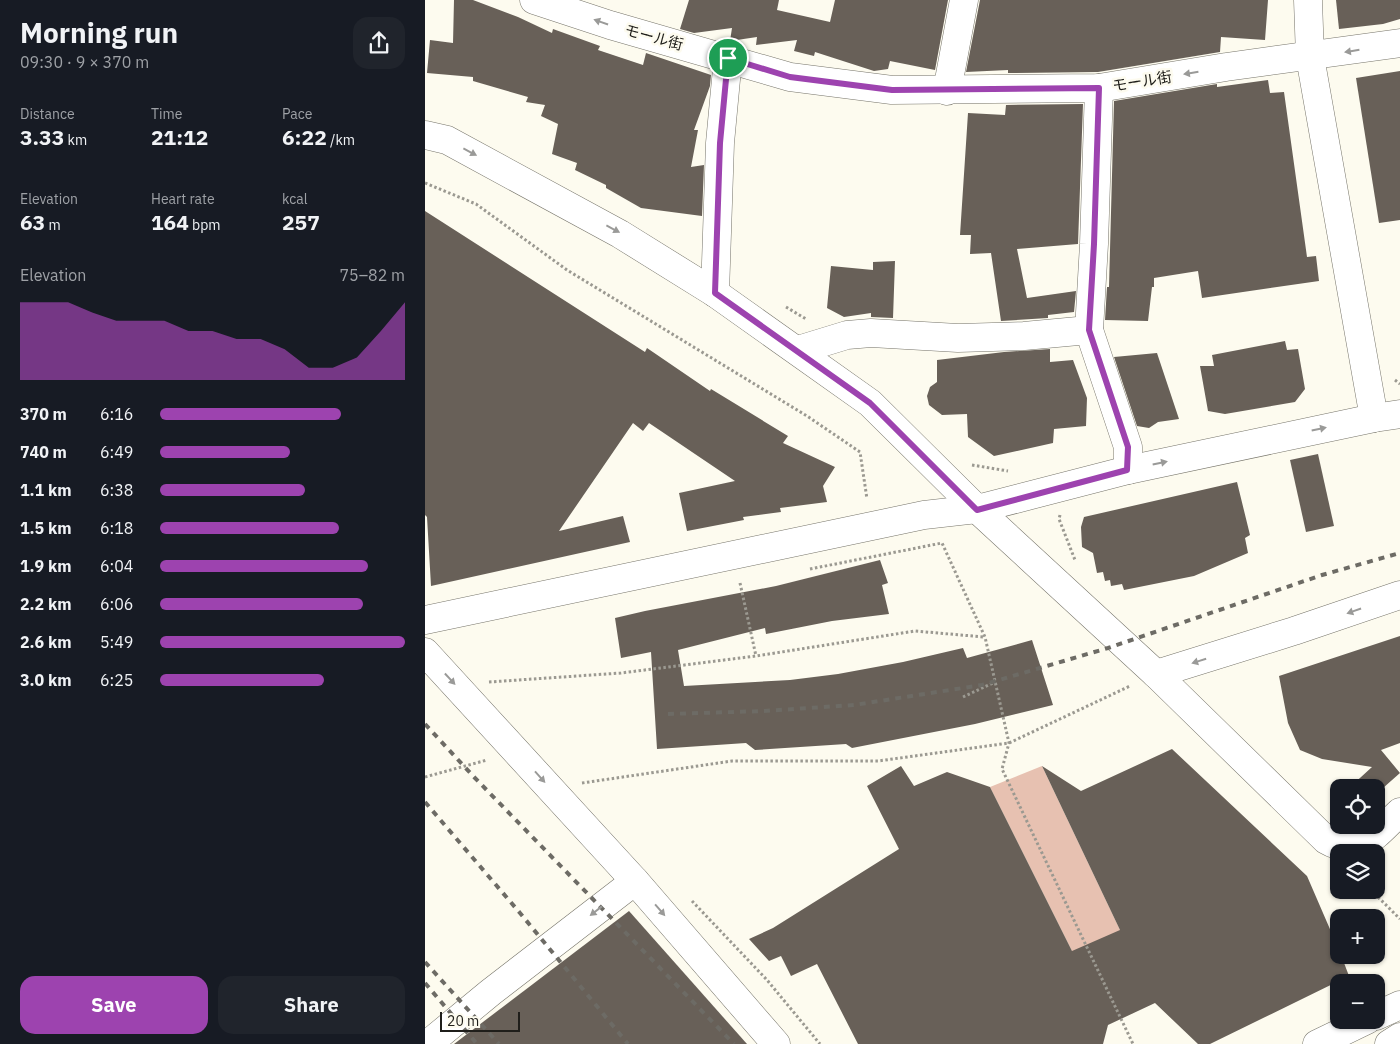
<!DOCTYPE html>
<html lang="en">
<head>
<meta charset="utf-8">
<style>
  body { margin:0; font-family:"IBM Plex Sans","Noto Sans JP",sans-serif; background:#20242c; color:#f1f3f6; height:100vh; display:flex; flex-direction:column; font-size:19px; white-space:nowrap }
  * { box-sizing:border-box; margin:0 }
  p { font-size:16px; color:#9ea1a6 }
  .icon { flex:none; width:28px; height:28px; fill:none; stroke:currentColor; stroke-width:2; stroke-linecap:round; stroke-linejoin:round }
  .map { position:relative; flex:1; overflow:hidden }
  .panel { display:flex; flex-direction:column; background:#171b24; width:425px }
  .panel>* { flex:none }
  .buttons { position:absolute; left:905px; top:779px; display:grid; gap:10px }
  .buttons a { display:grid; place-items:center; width:55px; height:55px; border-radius:10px; background:#171b24; box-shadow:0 1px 4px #0004; font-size:25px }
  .scale { position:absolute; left:15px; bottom:12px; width:80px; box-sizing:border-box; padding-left:5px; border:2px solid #1f1e1a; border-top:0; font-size:14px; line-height:18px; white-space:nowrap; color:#1f1e1a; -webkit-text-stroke:4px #fdfbef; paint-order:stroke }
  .pin { position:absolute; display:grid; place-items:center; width:42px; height:42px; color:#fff; margin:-21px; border:2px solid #fff; border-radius:50%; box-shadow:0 1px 5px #0007 }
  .round { display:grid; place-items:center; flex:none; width:52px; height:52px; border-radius:15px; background:#20242c }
  .summary { display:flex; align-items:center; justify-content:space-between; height:85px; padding:0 20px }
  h1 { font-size:28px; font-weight:800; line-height:38px }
  .stats { display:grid; grid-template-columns:repeat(3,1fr); gap:8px; height:85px; padding:5px 20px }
  .stats div { display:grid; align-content:center }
  .stats b { font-size:21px; font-weight:800 }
  .stats small { font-size:14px; font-weight:400 }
  .stats p { font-size:14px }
  .chart { height:140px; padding:10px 20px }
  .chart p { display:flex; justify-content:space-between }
  .chart svg { width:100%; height:90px; margin-top:5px; fill:#9d43af; opacity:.7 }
  .button { display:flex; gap:10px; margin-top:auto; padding:10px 20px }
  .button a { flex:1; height:58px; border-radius:15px; background:#9d43af; color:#fff; font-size:20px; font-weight:800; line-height:58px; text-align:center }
  .button a+a { background:#20242c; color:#f1f3f6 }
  ul { padding:0 20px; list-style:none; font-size:16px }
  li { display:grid; grid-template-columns:80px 60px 1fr; align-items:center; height:38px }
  li i { height:12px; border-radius:6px; background:#9d43af }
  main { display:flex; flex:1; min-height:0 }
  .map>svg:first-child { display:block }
  .green { fill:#e7c1b1 }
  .building { fill:#686058 }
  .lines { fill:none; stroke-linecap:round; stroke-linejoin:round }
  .minor-casing { stroke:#76746a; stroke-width:29 }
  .path { stroke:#9b9991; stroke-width:3; stroke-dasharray:2.5 2.5; stroke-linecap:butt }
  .minor { stroke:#fff; stroke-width:28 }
  .rail { stroke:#6d6b65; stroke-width:4; stroke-dasharray:6 6; stroke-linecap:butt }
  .oneway { fill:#9a9a98 }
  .route-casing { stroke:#fff; stroke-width:10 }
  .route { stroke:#9d43af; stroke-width:6 }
  .labels { text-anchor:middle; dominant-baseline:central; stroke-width:5; stroke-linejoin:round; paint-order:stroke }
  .street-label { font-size:15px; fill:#1f1e1a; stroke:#fdfbef }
</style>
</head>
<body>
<main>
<section class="panel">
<div class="summary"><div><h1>Morning run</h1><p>09:30 · 9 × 370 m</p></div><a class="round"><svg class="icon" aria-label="share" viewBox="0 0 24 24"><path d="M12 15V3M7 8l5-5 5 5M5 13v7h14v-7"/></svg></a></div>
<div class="stats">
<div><p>Distance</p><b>3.33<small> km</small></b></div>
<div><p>Time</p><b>21:12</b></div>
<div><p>Pace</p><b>6:22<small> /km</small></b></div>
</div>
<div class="stats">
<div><p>Elevation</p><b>63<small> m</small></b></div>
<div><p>Heart rate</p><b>164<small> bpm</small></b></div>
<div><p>kcal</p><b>257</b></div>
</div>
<div class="chart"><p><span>Elevation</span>75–82 m</p>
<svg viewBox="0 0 160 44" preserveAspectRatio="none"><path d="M0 44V6L10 6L20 6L30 11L40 15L50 15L60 15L70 20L80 20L90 24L100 24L110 29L120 38L130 38L140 33L150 20L160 6V44z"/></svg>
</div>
<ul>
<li><b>370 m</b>6:16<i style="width:74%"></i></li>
<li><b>740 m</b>6:49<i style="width:53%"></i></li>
<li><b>1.1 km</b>6:38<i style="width:59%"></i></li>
<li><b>1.5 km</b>6:18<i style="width:73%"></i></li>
<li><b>1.9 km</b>6:04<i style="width:85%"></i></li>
<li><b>2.2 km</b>6:06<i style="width:83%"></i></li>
<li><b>2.6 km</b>5:49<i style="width:100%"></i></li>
<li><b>3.0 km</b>6:25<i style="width:67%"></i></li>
</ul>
<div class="button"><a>Save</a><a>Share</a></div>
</section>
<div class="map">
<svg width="975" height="1044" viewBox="0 0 975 1044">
  <rect width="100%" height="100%" fill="#fdfbef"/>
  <path class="green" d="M617,766L707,955L659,975L565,787Z"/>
  <g class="building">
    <path d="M29,0H48L93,17L127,33L128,29L175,46L173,50L218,65L221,53L286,75L285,86L269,130H273L266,167L279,165L277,216L216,208L181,188V185L150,170L152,163L127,154L133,124L116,116L120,105L101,102L103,97L48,81V77L2,73L5,40L28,43Z"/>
    <path d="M264,0H354L352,10L405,22L410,0H523L510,70L465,61L463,69L449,71L390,52L389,56L369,51L372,40L331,45L332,37L305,41L307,28L269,33L255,29Z"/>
    <path d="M555,0H843L840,40L796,37L795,52L673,72L583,73V70L541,72Z"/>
    <path d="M911,0H975V19L958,24L914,29Z"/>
    <path d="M975,71V220L954,223L931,78Z"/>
    <path d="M843,80L845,93L859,92L882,257L891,256L894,281L777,298L773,271L729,278V287H727L723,321L680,320L682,287H684L689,101L792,84V87Z"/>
    <path d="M658,104L653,244L592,249L602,298L651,291L649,312L623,315V318L576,321L566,253L545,254L546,235H535L543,113L580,115L581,105Z"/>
    <path d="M0,211L220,352L222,348L285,391L286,389L363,436L358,443L410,467L398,486L402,502L355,508L356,512L318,517L319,520L262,531L254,493L310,481L224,423L218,431L208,423L134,531L198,516L205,542L6,586L2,517L0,515Z"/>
    <path d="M470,261L468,318L446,317V313L419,317L402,308L406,266L448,270V262Z"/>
    <path d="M860,341L862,350L873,349L880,389L870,402L800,414L783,411L775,366H789L787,355Z"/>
    <path d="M625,349V362L648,360L662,398L661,426L629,429L628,443L569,456L543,437L542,414L517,415L504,405L502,396L505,387L512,382V360L579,352Z"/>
    <path d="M732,353L754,419L733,422L724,428L712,426L689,357Z"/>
    <path d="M893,454L909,526L881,532L865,460Z"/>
    <path d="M812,482L825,535L820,538L823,553L769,576L699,590L697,584L686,586L685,580L680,581L678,572L672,573L668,553L657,547L656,527L659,517Z"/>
    <path d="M455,560L463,583L457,585L464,614L407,621L341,634L340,628L253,650L259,686L365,680L413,674L478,662L538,648L542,658L607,640L628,705L550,724L427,748L421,744L330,750L321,743L232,749L226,652L196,658L190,618L220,611L351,586Z"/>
    <path d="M975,636V743L956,750L975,773L958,788H924L947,767L897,759L875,750L863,723L854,676Z"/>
    <path d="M747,749L882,876L914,950V955H916L924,976L785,1044H773L730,1003L683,1025L678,1044H433L392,964L366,976L356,956L344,961L324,939L348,928L474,849L442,786L476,766L489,786L522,772L565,787L647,951L695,930L617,766L656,791Z"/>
    <path d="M204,911L322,1044H29Z"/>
  </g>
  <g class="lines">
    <g class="minor-casing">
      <g id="minor">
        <path d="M109,0L185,25L365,77L467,90L674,88L801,67L975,43"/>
        <path d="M883,0L885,57L949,418"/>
        <path d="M674,88L669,244L664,330L703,447V470"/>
        <path d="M522,91L539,0"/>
        <path d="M0,135L22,140L195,234L290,293L445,403L552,509L731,674L901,840C935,860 952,833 975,812"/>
        <path d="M290,293L295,143L303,58"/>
        <path d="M373,350L422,335L446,333L533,338L599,336L664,330"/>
        <path d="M0,620L499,515L552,509L703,470L949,418L975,414"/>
        <path d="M0,652L210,881L351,1044"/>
        <path d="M731,674L869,631L975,595"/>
        <path d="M951,1016L975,1005"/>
        <path d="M3,1044L66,992L210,881"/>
        <path d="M892,1044L942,1020"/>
        <path d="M964,1044L975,1037"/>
      </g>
    </g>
    <g class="path">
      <path d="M0,183L51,204L142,270L382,416L435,452L442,499"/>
      <path d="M361,307L381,319"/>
      <path d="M970,380L975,384"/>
      <path d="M547,465L583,471"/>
      <path d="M635,515L634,519L650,560"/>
      <path d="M385,569L517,543L560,637L584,743L577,769L708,1044"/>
      <path d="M315,583L331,656"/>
      <path d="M64,682L196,673L331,656L490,631L559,637"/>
      <path d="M538,697L570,682"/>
      <path d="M0,777L62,760"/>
      <path d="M157,783L307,761H453L584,743L705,686"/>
      <path d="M946,890L975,919"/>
      <path d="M267,901L342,980L395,1044"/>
    </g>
    <use href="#minor" class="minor"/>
    <g class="rail">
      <path d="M243,714L339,711L429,705L557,685L683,648L897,575L975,553"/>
      <path d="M0,724L49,777L309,1044"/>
      <path d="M0,802L95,913L203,1044"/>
      <path d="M0,962L74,1044"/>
      <path d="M0,983L52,1044"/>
    </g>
  </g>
  <defs><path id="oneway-solid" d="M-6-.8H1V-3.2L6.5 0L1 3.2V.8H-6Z" transform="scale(1.25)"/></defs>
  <g class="oneway">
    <use href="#oneway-solid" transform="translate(176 22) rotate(-161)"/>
    <use href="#oneway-solid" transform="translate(927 51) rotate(171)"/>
    <use href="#oneway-solid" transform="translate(766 73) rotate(171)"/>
    <use href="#oneway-solid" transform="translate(45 152) rotate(28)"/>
    <use href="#oneway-solid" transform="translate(188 229) rotate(28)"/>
    <use href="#oneway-solid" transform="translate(894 429) rotate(-12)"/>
    <use href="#oneway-solid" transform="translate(735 463) rotate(-12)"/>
    <use href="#oneway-solid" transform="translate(929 611) rotate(161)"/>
    <use href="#oneway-solid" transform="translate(774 661) rotate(163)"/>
    <use href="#oneway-solid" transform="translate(25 679) rotate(47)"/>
    <use href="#oneway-solid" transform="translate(115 777) rotate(48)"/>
    <use href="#oneway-solid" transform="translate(235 910) rotate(49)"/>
    <use href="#oneway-solid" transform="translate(171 911) rotate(142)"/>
  </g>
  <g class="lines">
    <g class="route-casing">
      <path id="route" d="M303,58L365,77L467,90L674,88L669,244L664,330L703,447L702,470L552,510L445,403L290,293L295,143Z"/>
    </g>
    <use href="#route" class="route"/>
  </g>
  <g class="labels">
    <g class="street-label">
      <text transform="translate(229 37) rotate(15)">モール街</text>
      <text transform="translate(717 81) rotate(-9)">モール街</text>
    </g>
  </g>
</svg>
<div class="buttons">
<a><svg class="icon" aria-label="locate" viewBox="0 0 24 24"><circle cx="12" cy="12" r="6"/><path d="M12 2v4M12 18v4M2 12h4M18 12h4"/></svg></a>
<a><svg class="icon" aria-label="layers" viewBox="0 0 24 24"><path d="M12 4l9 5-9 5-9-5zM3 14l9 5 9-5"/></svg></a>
<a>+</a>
<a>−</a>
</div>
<div class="scale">20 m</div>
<div class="pin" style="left:303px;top:58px;background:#1e9e55"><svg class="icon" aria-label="arrive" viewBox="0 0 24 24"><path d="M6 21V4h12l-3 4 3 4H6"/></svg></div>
</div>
</main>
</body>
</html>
